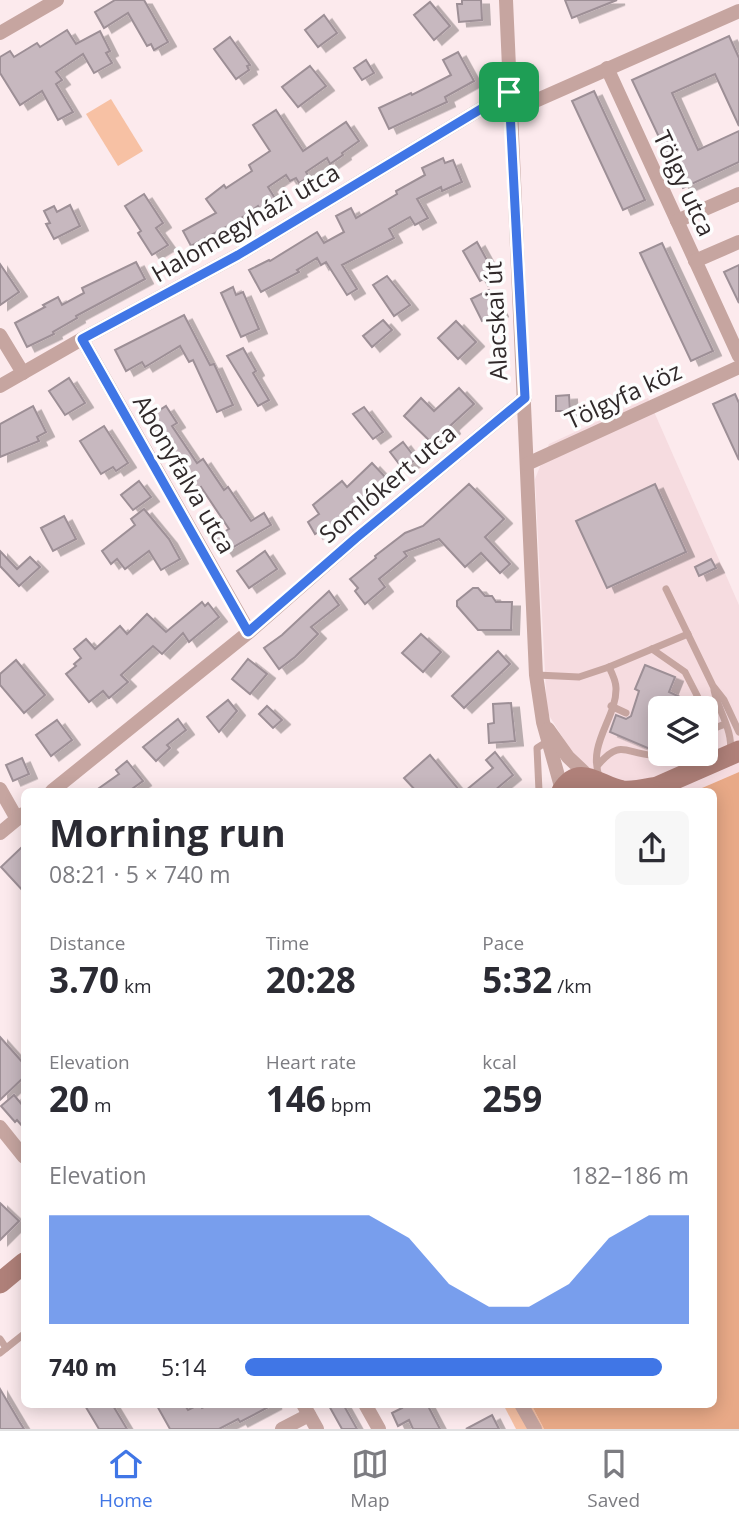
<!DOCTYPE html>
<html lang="en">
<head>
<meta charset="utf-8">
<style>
  body { margin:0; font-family:"Open Sans",sans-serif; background:#f7f7f7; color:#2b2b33; height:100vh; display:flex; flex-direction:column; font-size:26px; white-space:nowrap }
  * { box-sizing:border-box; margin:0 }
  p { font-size:23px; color:#7c7c81 }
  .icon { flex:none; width:38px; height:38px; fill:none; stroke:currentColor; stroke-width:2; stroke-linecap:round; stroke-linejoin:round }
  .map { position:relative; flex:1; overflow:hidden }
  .side { position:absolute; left:21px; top:788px; width:696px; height:620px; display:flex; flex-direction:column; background:#fff; border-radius:10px; box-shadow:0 4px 18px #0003 }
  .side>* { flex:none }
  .tools { position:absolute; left:648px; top:696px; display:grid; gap:14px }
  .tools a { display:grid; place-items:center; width:70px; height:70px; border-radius:10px; background:#fff; box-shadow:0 4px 18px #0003; font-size:35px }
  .pin { position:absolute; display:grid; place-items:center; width:60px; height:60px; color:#fff; margin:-30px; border-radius:14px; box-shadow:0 4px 10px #0006 }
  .round { display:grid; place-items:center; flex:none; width:74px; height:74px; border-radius:10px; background:#f7f7f7 }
  .overview { display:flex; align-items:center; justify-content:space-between; height:119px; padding:0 28px }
  h1 { font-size:38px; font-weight:700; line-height:52px }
  .figures { display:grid; grid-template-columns:repeat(3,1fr); gap:10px; height:119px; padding:7px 28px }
  .figures div { display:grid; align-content:center }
  .figures b { font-size:35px; font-weight:700 }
  .figures small { font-size:19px; font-weight:400 }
  .figures p { font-size:19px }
  .chart { height:196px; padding:14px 28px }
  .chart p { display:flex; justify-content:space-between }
  .chart svg { width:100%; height:126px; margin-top:7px; fill:#4076e6; opacity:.7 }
  ul { padding:0 28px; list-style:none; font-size:23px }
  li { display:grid; grid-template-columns:112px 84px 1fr; align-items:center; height:52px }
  li i { height:18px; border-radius:9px; background:#4076e6 }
  .tabs { display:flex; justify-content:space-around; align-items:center; height:98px; border-top:2px solid #e1e1e2; background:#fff; font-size:19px; color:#7c7c81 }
  .tabs a { display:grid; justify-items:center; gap:4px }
  .tabs .active { color:#4076e6 }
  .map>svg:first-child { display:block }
  .built { fill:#f6dce0; fill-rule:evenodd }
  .green { fill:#f7c1a4 }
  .forest { fill:#e8a987 }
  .building { fill:#c7b8bf; stroke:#9d8f96; stroke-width:2; filter:url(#shadow) }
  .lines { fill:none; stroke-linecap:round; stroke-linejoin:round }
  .lane { stroke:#c6a5a0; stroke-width:7 }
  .street { stroke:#c6a5a0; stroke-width:14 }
  .secondary { stroke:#af8079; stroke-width:21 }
  .route-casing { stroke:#fff; stroke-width:14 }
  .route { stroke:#4076e6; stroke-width:9 }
  .labels { text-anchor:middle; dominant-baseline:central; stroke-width:7; stroke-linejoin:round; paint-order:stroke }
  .street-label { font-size:24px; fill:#30292a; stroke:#fdfdfd }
</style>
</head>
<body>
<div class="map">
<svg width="739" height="1429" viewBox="0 0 739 1429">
  <defs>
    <filter id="shadow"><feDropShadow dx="8" dy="4.5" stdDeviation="0" flood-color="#0004"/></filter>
  </defs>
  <rect width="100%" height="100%" fill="#fceaed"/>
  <path class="built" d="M648,398L739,605V772L695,791H600L574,756L547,712L535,479L549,444ZM660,709H705V754H660Z"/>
  <g class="green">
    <path d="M111,99L143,151L118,166L86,114Z"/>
    <path d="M503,1404H531L544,1429H516Z"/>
  </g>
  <path class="forest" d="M739,772V1429H544L531,1404H714V791H695Z"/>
  <g class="building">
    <path d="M115,0H144L168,42L154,50L151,44L147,46L128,13L104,28L95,12Z"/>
    <path d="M462,0H481L482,20L459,22L457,4H462Z"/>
    <path d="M565,0H617L572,18Z"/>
    <path d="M430,2L450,26L434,40L414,15Z"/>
    <path d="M324,15L337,33L318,47L305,30Z"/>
    <path d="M67,30L76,44L100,31L110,51L106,53L112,63L94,73L83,54L56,72L62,80L56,84L73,112L58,120L42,91L20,105L0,73V57L10,51L14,57L37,43L40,47Z"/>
    <path d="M729,36L739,58V126L715,74L672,93L698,150L739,131V162L683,188L632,80Z"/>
    <path d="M230,37L250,65L247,66L249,70L236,79L214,49Z"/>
    <path d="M458,52L474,81L445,97L447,102L389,129L379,108L411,93L412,95L451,75L443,60Z"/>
    <path d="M366,60L374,73L362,80L354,68Z"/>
    <path d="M310,66L326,86L298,107L282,87Z"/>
    <path d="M594,91L645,200L623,210L572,101Z"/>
    <path d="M276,110L303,151L346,122L359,141L342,153L343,155L330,164L327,158L306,172L309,177L299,183L296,178L290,181L286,175L268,187L276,200L261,211L258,206L227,228L226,227L191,246L183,231L216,213L206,199L224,185L226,188L252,171L249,165L270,151L253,125Z"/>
    <path d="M443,158L445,163L453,160L462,182L442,191L441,187L417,199L428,218L415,225L410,217L389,229L394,238L342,265L357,289L347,295L326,262L321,265L317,258L297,270L299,272L261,292L249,270L269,260L270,261L317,232L324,243L344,232L336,216L351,208L356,218L397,194L396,191L425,175L422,168Z"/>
    <path d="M144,194L163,223L156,228L168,245L152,255L138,233L141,231L125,206Z"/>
    <path d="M70,205L80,226L54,239L46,224L50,223L44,211L54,206L57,212Z"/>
    <path d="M477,242L494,273L480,281L463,251Z"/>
    <path d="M662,243L713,351L691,361L640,253Z"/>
    <path d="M136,262L145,279L76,316L77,318L53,332L54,334L27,347L15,323L45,307L43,305L58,297L62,305L84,293L82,288Z"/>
    <path d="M0,264L19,292L0,305Z"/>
    <path d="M739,265V303L724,272Z"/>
    <path d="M387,276L410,305L394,316L373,285Z"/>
    <path d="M233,287L236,295L243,292L259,329L241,337L221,293Z"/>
    <path d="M489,290L500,312L482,321L471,299Z"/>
    <path d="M184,315L210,365L214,364L233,405L217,412L193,360L189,362L180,346L145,367L142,362L126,371L115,350Z"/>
    <path d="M383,320L392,330L372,347L363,336Z"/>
    <path d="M456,321L476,342L458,359L438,338Z"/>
    <path d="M243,348L256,371L253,373L269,400L258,406L227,356Z"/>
    <path d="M69,378L85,403L65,415L49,391Z"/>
    <path d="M459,388L474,404L450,426L452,429L435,446L404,416L421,398L434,411Z"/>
    <path d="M735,394L739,403V460L713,404Z"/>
    <path d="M569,395L570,411H556V396Z"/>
    <path d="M33,406L46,432L37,437L39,441L0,457V424Z"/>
    <path d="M166,406L177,423L172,426L197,463L203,459L224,490L228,487L251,521L264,513L271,525L225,552L215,537L229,529L201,487L196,491L146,419Z"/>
    <path d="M364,407L383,432L373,439L353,414Z"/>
    <path d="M104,426L128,463L116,471L113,467L101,474L80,441Z"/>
    <path d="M403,442L416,459L403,469L390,452Z"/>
    <path d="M372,463L388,480L374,493L372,491L335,521L315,534L308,522L319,514L313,505L342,481L347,487Z"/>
    <path d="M139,481L151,497L133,510L121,495Z"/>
    <path d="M469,484L504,519L485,537L510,564L500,573L481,553L465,567L439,539L404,552L407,556L379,579L385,587L365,604L355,591L358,588L350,579L376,558L375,556L405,533L423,526Z"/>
    <path d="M655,484L686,552L607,588L576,521Z"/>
    <path d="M144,509L169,539L180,559L161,570L149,551L125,569L117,559L111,564L102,551L135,525L131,519Z"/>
    <path d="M64,516L76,539L53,551L41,528Z"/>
    <path d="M0,551L17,569L30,557L40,567L19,586L0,566Z"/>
    <path d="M265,551L277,569L249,588L237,571Z"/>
    <path d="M711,559L716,568L699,576L695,567Z"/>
    <path d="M473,588H478L485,596H492L496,602H512L511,630H478L457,606V601Z"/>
    <path d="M329,591L339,605L311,627L318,634L295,657L279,669L264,648L282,635Z"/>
    <path d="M202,602L205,606L208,603L219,617L189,642L183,633L162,654L153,646L121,675L128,682L109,698L103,691L89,702L66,674L76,666L74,664L81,658L74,649L86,639L95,649L120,626L127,634L147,614L166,632Z"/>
    <path d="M421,634L441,652L423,672L402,653Z"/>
    <path d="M498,651L510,664L464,708L452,696Z"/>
    <path d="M248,659L267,674L250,694L232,679Z"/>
    <path d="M16,660L45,695L24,713L0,685V674Z"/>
    <path d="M645,665L675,677L669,692L680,697L678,701L696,709H660V727L650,749L610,732L616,715L626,719L631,716L639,691L635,689Z"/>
    <path d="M228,700L237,711L219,732L207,717Z"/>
    <path d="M511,703L515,741L489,743L488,724L494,723L493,704Z"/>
    <path d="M267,706L282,720L273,728L259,714Z"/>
    <path d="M178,719L186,730L167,745L170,748L156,761L143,747Z"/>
    <path d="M57,720L72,740L51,756L36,735Z"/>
    <path d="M495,752L513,775L494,791H465L493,768L486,760Z"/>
    <path d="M430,755L460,791H416L404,778Z"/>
    <path d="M22,758L29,774L13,781L6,765Z"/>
    <path d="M127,761L143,781L129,791H95L119,774L116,770Z"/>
    <path d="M24,845V892L1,867Z"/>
    <path d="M0,1037L24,1064V1077L0,1100Z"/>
    <path d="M14,1095L24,1107V1128L17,1120L15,1122L1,1106Z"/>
    <path d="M0,1203L19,1221L0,1240Z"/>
    <path d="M0,1389L19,1421L24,1429H0Z"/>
    <path d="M84,1404H112L127,1429H99Z"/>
    <path d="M156,1404H184L188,1410L200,1404L202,1408L210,1404H274L240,1422L238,1419L219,1429H170Z"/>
    <path d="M328,1404H343L357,1429H342Z"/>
    <path d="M400,1404H427L440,1429H413L409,1420L398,1426L392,1413L402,1408Z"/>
    <path d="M492,1415L499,1429H466Z"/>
  </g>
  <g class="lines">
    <g class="lane">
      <path d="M666,589L713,686L724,700L739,732"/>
      <path d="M652,649L685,672L704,709"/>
      <path d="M537,675L579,677L609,667L688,634"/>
      <path d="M714,690C718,710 734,732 730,752"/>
      <path d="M611,706L626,713"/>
      <path d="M705,712L713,729"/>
      <path d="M705,732L725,724"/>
      <path d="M598,765C620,739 625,753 651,755L660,751"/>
      <path d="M600,779C586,744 617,718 616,688C616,681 612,673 609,667"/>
      <path d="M539,791L537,748L548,741"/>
      <path d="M0,1339L6,1348"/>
      <path d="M0,1353L24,1334"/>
    </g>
    <g class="street">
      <path d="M506,0L536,675L543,722L562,790"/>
      <path d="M0,33L57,0"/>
      <path d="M607,68L739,356"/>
      <path d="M510,112L739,11"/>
      <path d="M677,221L739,194"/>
      <path d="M695,261L739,242"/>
      <path d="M0,335L23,373"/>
      <path d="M82,339L249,632"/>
      <path d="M0,386L82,339L238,255L509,92"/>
      <path d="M527,464L739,367"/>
      <path d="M548,729L568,757L589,777"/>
      <path d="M0,789L17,819"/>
      <path d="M52,791L249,632L356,538L525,398"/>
      <path d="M0,833L23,814"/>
      <path d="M0,1127L24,1157"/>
      <path d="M303,1404L317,1429"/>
      <path d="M365,1404L379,1429"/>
      <path d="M521,1404L535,1429"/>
      <path d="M282,1429L309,1415"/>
    </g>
    <g class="secondary">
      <path d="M562,791C580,762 600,788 623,791C634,792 646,789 657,787L739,751"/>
      <path d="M0,1283L24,1263"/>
    </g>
  </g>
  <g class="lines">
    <g class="route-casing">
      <path id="route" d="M509,92L525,398L356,538L248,632L82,339L238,255Z"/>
    </g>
    <use href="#route" class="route"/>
  </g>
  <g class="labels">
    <g class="street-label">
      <text transform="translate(685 183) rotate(65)">Tölgy utca</text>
      <text transform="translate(245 222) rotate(-30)">Halomegyházi utca</text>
      <text transform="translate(495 321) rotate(-93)">Alacskai út</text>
      <text transform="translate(623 395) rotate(-25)">Tölgyfa köz</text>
      <text transform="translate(185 474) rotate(60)">Abonyfalva utca</text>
      <text transform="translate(387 483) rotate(-40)">Somlókert utca</text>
    </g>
  </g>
</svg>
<div class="tools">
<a><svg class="icon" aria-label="layers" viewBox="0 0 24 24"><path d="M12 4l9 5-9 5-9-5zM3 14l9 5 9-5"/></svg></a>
</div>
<div class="pin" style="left:509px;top:92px;background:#1e9e55"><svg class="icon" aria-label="arrive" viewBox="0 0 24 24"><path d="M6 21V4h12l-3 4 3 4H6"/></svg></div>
<section class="side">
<div class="overview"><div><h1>Morning run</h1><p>08:21 · 5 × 740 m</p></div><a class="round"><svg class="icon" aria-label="share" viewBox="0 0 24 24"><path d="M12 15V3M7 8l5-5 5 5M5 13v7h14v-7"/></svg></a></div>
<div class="figures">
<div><p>Distance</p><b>3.70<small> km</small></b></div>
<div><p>Time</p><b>20:28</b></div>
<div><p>Pace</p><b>5:32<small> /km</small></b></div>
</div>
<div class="figures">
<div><p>Elevation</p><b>20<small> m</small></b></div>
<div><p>Heart rate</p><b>146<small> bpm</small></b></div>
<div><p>kcal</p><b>259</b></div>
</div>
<div class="chart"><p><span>Elevation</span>182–186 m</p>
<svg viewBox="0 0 160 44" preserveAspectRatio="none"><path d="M0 44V6L10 6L20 6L30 6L40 6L50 6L60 6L70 6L80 6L90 14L100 30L110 38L120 38L130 30L140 14L150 6L160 6V44z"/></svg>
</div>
<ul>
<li><b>740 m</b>5:14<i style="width:94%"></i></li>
</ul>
</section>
</div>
<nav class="tabs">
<a class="active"><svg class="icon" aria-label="home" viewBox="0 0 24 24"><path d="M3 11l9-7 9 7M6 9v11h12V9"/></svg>Home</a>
<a><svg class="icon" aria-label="map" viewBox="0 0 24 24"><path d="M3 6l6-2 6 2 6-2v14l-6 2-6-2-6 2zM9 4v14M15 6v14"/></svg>Map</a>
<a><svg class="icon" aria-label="saved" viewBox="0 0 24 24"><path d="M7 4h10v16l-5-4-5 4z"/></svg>Saved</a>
</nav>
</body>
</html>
